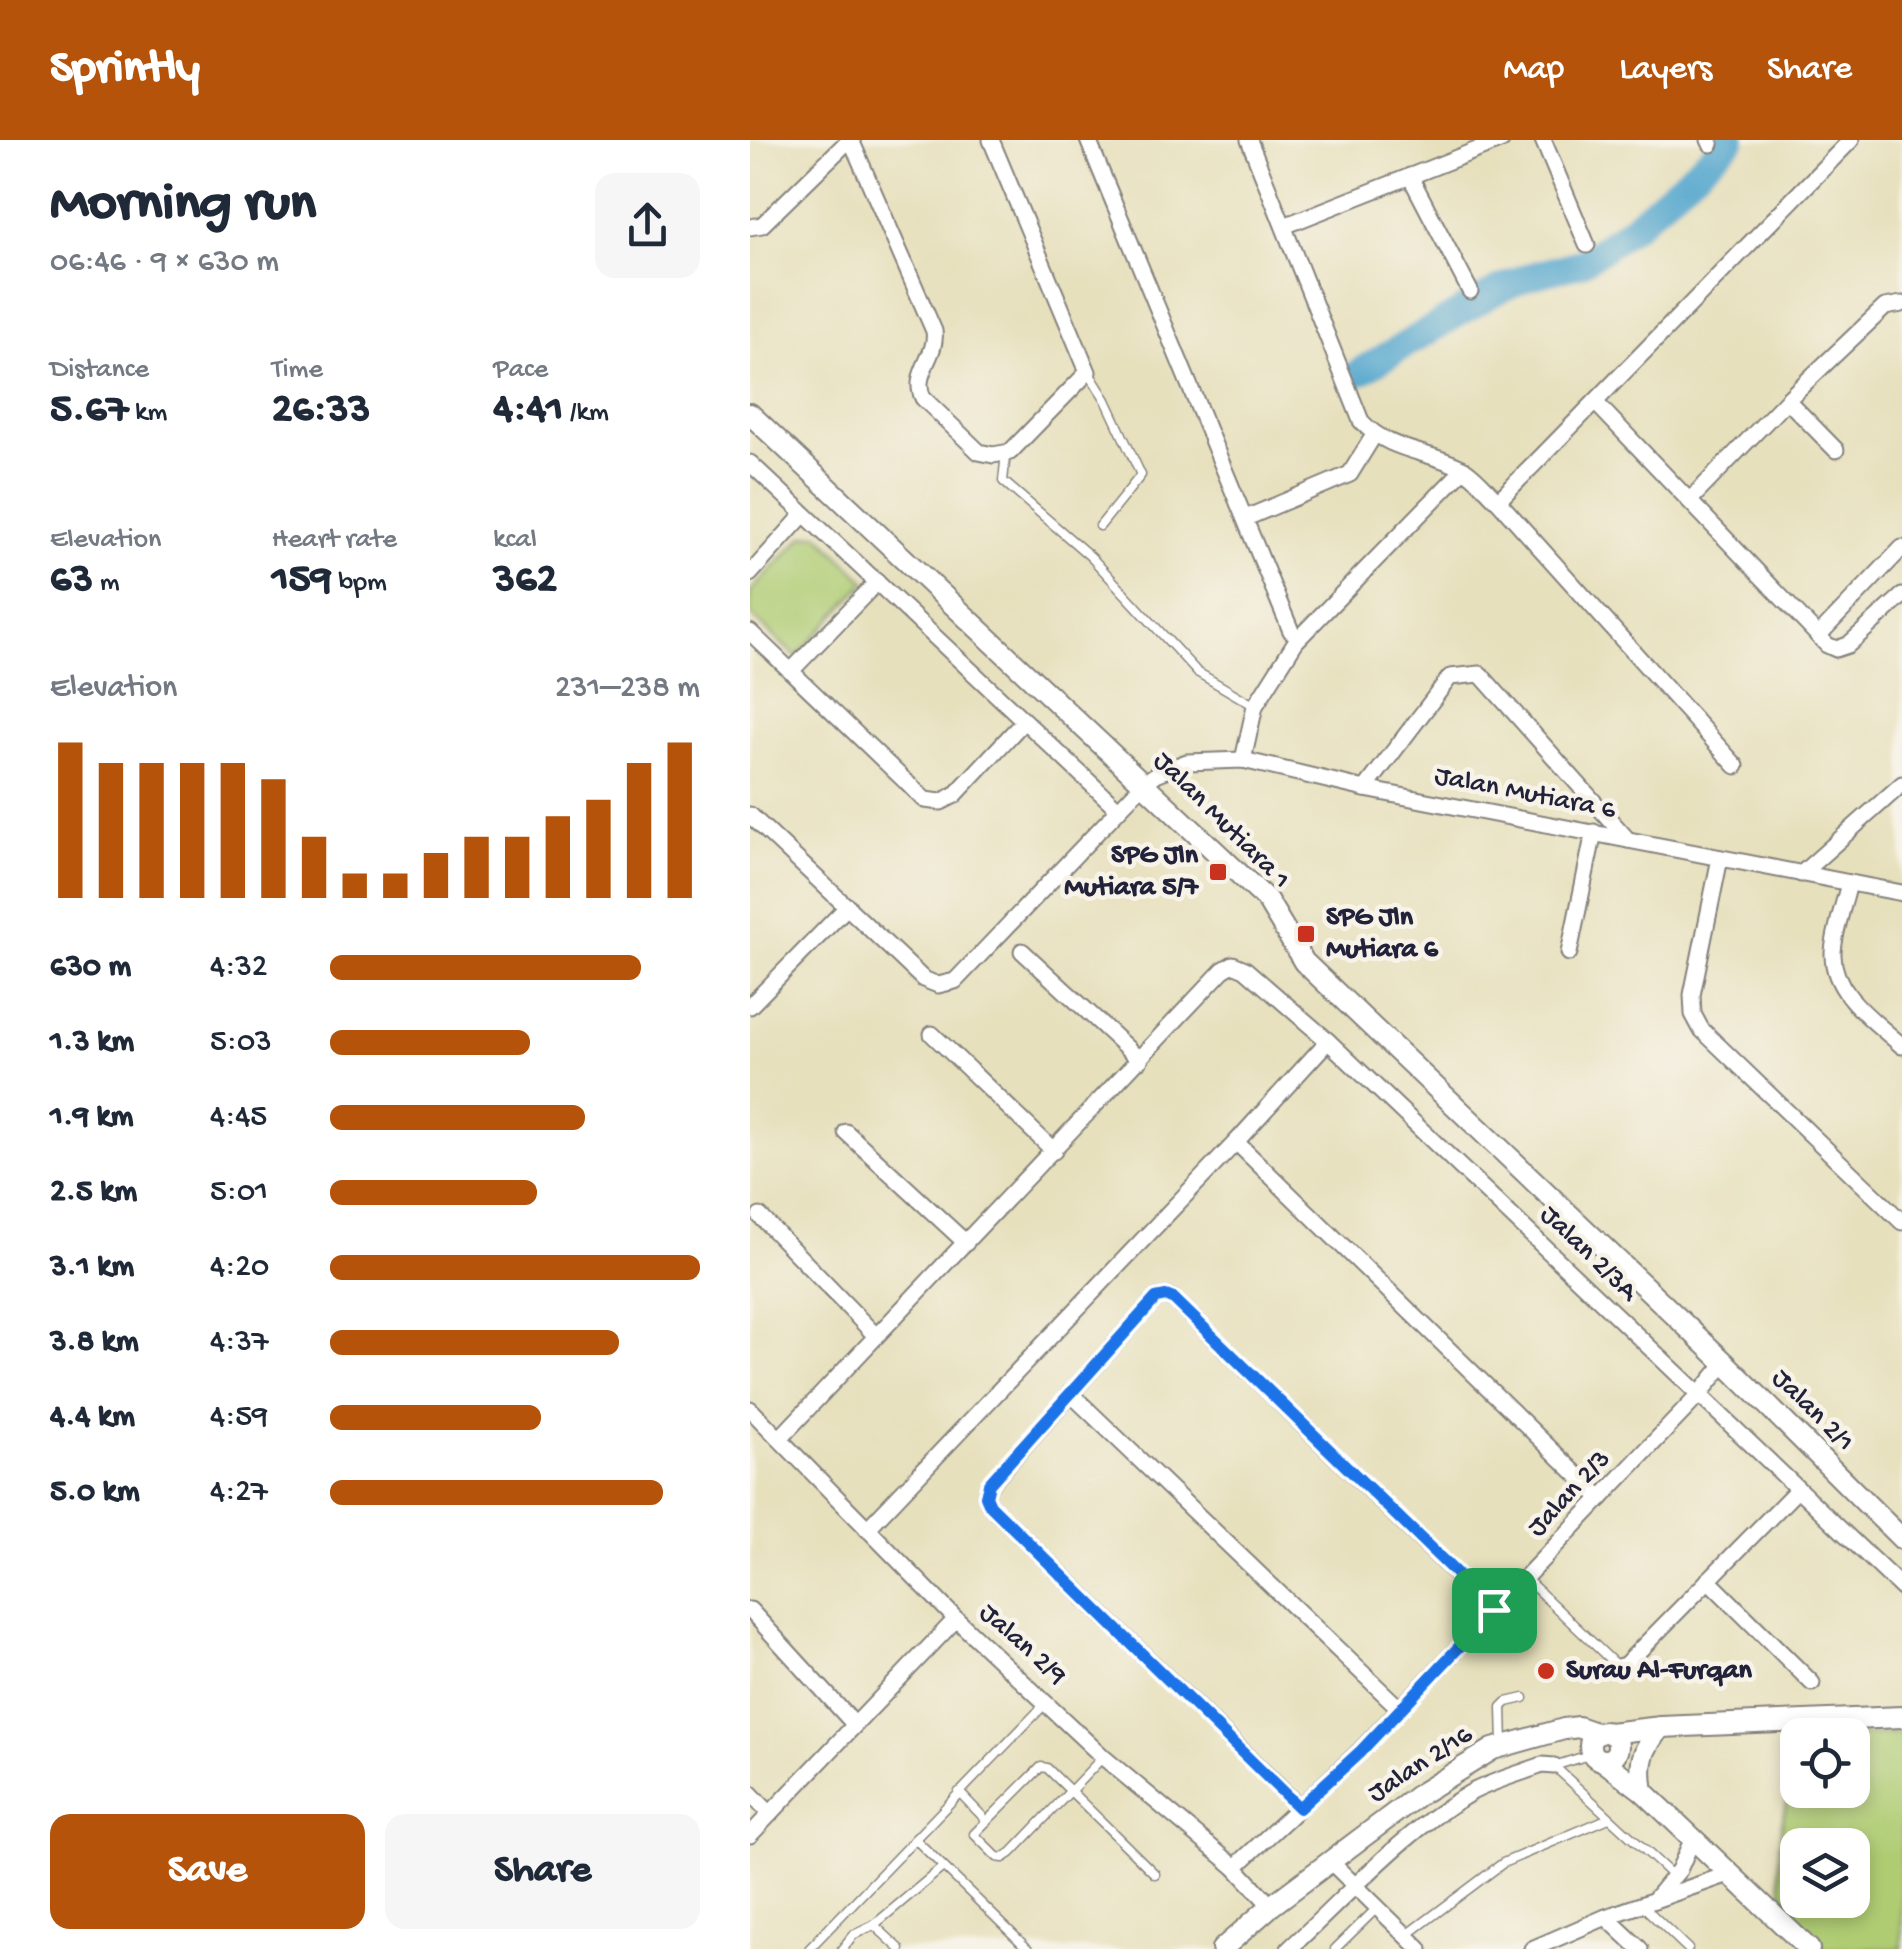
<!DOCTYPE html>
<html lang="en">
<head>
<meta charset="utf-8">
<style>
  body { margin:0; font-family:"Gochi Hand",sans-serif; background:#f6f6f7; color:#1f2937; height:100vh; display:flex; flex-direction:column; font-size:38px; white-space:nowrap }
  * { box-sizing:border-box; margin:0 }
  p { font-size:32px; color:#747a83 }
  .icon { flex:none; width:55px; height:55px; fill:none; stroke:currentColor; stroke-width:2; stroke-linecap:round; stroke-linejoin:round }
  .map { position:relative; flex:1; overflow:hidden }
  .panel { display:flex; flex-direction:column; background:#fff; width:750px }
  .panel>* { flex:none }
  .controls { position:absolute; left:1030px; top:1578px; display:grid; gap:20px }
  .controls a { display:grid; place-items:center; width:90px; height:90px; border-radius:20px; background:#fff; box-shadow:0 5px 15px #0003; font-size:50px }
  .pin { position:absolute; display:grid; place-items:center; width:85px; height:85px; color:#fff; margin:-42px; border-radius:20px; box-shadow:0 5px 15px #0006 }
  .round { display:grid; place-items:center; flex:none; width:105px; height:105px; border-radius:20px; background:#f6f6f7 }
  .overview { display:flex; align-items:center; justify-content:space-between; height:170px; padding:0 50px }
  h1 { font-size:55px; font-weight:700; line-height:75px }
  .metrics { display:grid; grid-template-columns:repeat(3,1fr); gap:15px; height:170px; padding:10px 50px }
  .metrics div { display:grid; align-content:center }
  .metrics b { font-size:42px; font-weight:700 }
  .metrics small { font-size:28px; font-weight:400 }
  .metrics p { font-size:28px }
  .chart { height:280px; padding:20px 50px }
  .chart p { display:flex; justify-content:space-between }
  .chart svg { width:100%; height:180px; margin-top:10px; stroke:#b45309; stroke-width:6 }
  .action { display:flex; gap:20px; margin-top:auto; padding:20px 50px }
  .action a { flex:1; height:115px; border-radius:20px; background:#b45309; color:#fff; font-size:40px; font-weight:700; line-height:115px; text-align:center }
  .action a+a { background:#f6f6f7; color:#1f2937 }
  ul { padding:0 50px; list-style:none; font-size:32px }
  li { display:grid; grid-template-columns:160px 120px 1fr; align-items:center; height:75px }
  li i { height:25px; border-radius:12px; background:#b45309 }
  header { display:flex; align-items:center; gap:60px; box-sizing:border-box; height:140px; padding:0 50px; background:#b45309; color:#fff }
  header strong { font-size:48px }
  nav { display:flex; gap:55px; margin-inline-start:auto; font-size:35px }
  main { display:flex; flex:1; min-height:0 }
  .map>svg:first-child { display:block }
  .green { fill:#afcc73; stroke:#687757; stroke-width:2.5; fill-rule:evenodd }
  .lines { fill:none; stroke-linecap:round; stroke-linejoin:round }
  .river { stroke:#51a5cd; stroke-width:28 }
  .lane-casing { stroke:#84817c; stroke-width:11 }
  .street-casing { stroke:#84817c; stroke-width:19 }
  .secondary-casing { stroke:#84817c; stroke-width:24 }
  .lane { stroke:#fff; stroke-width:8 }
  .street { stroke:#fff; stroke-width:15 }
  .secondary { stroke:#fff; stroke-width:20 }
  .route-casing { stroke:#fff; stroke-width:20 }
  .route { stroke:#1a73e8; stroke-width:12 }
  .poi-dot { fill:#c8321e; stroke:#f7f3e8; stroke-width:4 }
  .labels { text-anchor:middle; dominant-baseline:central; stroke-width:9; stroke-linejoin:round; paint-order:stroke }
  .street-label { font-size:28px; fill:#22223b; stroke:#f7f3e8 }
  .poi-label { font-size:28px; font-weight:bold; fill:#22223b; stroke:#f7f3e8; text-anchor:start }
</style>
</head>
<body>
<header>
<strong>Sprintly</strong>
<nav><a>Map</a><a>Layers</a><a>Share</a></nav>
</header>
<main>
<section class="panel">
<div class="overview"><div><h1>Morning run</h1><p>06:46 · 9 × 630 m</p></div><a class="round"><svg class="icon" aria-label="share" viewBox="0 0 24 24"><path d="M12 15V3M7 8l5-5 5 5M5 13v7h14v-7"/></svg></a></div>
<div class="metrics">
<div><p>Distance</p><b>5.67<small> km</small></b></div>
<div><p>Time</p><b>26:33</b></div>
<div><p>Pace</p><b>4:41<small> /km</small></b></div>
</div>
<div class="metrics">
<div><p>Elevation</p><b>63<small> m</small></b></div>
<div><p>Heart rate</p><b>159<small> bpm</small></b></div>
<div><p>kcal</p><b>362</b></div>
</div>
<div class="chart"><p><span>Elevation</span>231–238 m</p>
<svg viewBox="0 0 160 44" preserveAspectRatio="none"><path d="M5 44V6M15 44V11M25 44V11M35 44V11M45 44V11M55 44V15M65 44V29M75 44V38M85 44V38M95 44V33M105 44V29M115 44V29M125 44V24M135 44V20M145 44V11M155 44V6"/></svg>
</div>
<ul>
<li><b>630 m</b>4:32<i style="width:84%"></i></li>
<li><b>1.3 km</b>5:03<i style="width:54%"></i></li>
<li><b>1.9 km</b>4:45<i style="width:69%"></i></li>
<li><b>2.5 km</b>5:01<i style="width:56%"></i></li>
<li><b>3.1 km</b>4:20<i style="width:100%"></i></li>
<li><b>3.8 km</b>4:37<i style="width:78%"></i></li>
<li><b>4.4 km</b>4:59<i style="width:57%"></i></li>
<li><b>5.0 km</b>4:27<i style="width:90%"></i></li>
</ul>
<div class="action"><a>Save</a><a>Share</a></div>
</section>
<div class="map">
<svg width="1152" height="1809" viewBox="0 0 1152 1809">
  <rect width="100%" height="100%" fill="#f7f3e8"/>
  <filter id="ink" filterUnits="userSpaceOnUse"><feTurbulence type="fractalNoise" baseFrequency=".01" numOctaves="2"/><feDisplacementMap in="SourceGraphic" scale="20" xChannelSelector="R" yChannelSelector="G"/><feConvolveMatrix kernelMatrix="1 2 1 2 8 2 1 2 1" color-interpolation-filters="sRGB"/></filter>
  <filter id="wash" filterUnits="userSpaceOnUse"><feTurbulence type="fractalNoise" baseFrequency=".0048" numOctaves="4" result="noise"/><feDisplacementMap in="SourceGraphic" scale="40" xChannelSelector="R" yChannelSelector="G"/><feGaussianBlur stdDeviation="2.25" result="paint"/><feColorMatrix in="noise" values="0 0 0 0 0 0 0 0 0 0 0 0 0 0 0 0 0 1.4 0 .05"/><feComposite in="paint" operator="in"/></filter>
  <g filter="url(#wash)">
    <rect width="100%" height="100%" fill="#e7e0bd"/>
    <g class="green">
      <path d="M68,394L116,442L46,517L0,474V452L54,396Z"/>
      <path d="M1152,1592V1809H1075C1062,1796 1048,1782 1039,1766C1021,1736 1030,1665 1047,1636L1048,1650H1102L1103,1597ZM1102,1705V1760H1048V1705Z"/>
    </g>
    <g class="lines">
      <path class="river" d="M606,234L746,151L777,137L830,123L848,112L886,84L981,0"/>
    </g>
  </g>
  <g filter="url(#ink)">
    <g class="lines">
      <g class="lane-casing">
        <g id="lane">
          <path d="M339,233L356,260L391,335L350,386"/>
          <path d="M256,313L253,341L341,417L447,532L505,566"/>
          <path d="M775,1438L868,1527"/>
          <path d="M753,1605L752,1567L757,1562L774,1558"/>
          <path d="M353,1617L261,1713L253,1718L247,1717L224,1694L291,1627L297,1628L405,1734"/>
          <path d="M804,1626L923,1736"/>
          <path d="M804,1626L842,1614"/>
          <path d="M209,1652L237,1681"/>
          <path d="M165,1699L278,1809"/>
          <path d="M891,1764L938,1809"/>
          <path d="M124,1785L150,1809"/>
          <path d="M657,1795L753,1723L859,1678"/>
          <path d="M59,1809L297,1562"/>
          <path d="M92,1809L103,1795L124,1785L193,1727"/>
          <path d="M585,1809L628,1767"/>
        </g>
      </g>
      <g class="street-casing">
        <g id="street">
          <path d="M101,0L184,191C188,216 161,234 173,258L229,312L243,315L260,312L338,232L241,0"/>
          <path d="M338,0L541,491"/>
          <path d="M499,0L611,281C639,312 677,310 712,328C725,335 737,351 748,361L986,626"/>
          <path d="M793,0L837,105"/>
          <path d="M959,0L961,4"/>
          <path d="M660,36L720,151"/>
          <path d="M534,86L752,0"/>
          <path d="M0,87L12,85L99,0"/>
          <path d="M1037,260L1086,310"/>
          <path d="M845,262L1077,505L1086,509L1098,505L1152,456"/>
          <path d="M0,323L368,669"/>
          <path d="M941,359L1037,260L1135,167L1152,164"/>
          <path d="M748,361L1101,0"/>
          <path d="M496,378L600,334L624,295"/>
          <path d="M0,434L54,374"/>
          <path d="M0,492L175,660L191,662L205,655L274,581"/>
          <path d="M1068,496L1152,408"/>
          <path d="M42,530L127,442"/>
          <path d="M493,620L505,566L546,501L714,329"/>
          <path d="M615,649L700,537L730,534L878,700"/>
          <path d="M0,675L173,839L188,845L205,841L394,643L408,633L437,622L493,620L615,649L1152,753"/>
          <path d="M970,718L942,855L943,874L951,889L1152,1082"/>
          <path d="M1051,734L1152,644"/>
          <path d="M1099,743C1094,765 1084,791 1083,813C1082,854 1125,881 1152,906"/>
          <path d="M272,811L390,920"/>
          <path d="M819,813L844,692"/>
          <path d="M0,866L98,766"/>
          <path d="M182,894L304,1011"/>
          <path d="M96,992L216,1103"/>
          <path d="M486,1002L851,1358"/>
          <path d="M10,1076L126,1196"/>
          <path d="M320,1253L650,1569"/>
          <path d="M0,1269L206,1479L353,1617L485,1727L521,1766"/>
          <path d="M30,1298L473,830L483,824L495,829L578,901L1152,1448"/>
          <path d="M117,1389L486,1002L578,901"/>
          <path d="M958,1440L1062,1543"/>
          <path d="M0,1470L104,1584"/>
          <path d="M868,1527L875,1525L1048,1349"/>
          <path d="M0,1653L20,1674"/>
          <path d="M549,1667L240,1365L236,1356L239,1345L406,1158L416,1156L424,1159L744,1471"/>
          <path d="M0,1695L206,1479"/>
          <path d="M581,1722L670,1809"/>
          <path d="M485,1727L609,1612L949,1255L975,1223"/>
          <path d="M905,1759L929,1730L943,1698"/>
          <path d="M856,1777L890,1809"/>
          <path d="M539,1809C597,1756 652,1693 720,1653C742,1641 769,1634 792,1625L804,1626"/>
          <path d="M782,1809L856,1777L979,1734"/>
        </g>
      </g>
      <g class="secondary-casing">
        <g id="secondary">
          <path d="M0,274L517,760L554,822L975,1223L1152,1399"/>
          <circle cx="854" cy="1606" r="14"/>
          <path d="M859,1593L911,1587L1152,1577"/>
          <path d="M852,1620L893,1651L1059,1809"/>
          <path d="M893,1651C888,1623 892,1609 911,1587"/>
          <path d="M472,1809L521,1766L670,1654L743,1609L814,1589L828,1587L848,1594"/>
        </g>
      </g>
      <use href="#lane" class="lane"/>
      <use href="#street" class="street"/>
      <use href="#secondary" class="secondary"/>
    </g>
  </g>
  <g class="lines" filter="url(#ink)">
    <g class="route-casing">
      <path id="route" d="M416,1156L424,1159L744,1470L610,1612L549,1668L240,1365L236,1356L239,1344L406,1158Z"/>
    </g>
    <use href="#route" class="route"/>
  </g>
  <g class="poi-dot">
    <rect x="458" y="722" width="20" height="20" rx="5"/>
    <rect x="546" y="784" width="20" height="20" rx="5"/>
    <circle cx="796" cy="1531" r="10"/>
  </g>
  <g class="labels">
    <g class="street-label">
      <text transform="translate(775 654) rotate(11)">Jalan Mutiara 6</text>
      <text transform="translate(471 681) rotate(45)">Jalan Mutiara 1</text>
      <text transform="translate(838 1114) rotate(44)">Jalan 2/3A</text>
      <text transform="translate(1062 1271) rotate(45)">Jalan 2/1</text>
      <text transform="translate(820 1354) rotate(-47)">Jalan 2/3</text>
      <text transform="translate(272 1505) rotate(42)">Jalan 2/9</text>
      <text transform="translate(671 1625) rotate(-33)">Jalan 2/16</text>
    </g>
    <g class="poi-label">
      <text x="448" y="716" text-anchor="end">SPG Jln<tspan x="448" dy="32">Mutiara 5/7</tspan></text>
      <text x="576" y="778">SPG Jln<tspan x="576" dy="32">Mutiara 6</tspan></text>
      <text x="816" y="1531">Surau Al-Furqan</text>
    </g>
  </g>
</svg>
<div class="controls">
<a><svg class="icon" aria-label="locate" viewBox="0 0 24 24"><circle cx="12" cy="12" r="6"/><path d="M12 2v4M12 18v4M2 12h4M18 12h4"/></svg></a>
<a><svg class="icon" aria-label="layers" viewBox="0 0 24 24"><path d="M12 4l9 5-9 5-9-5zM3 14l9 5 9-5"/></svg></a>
</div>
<div class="pin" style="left:744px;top:1470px;background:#1e9e55"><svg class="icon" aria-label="arrive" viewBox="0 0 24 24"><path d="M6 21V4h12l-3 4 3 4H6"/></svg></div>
</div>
</main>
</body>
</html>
